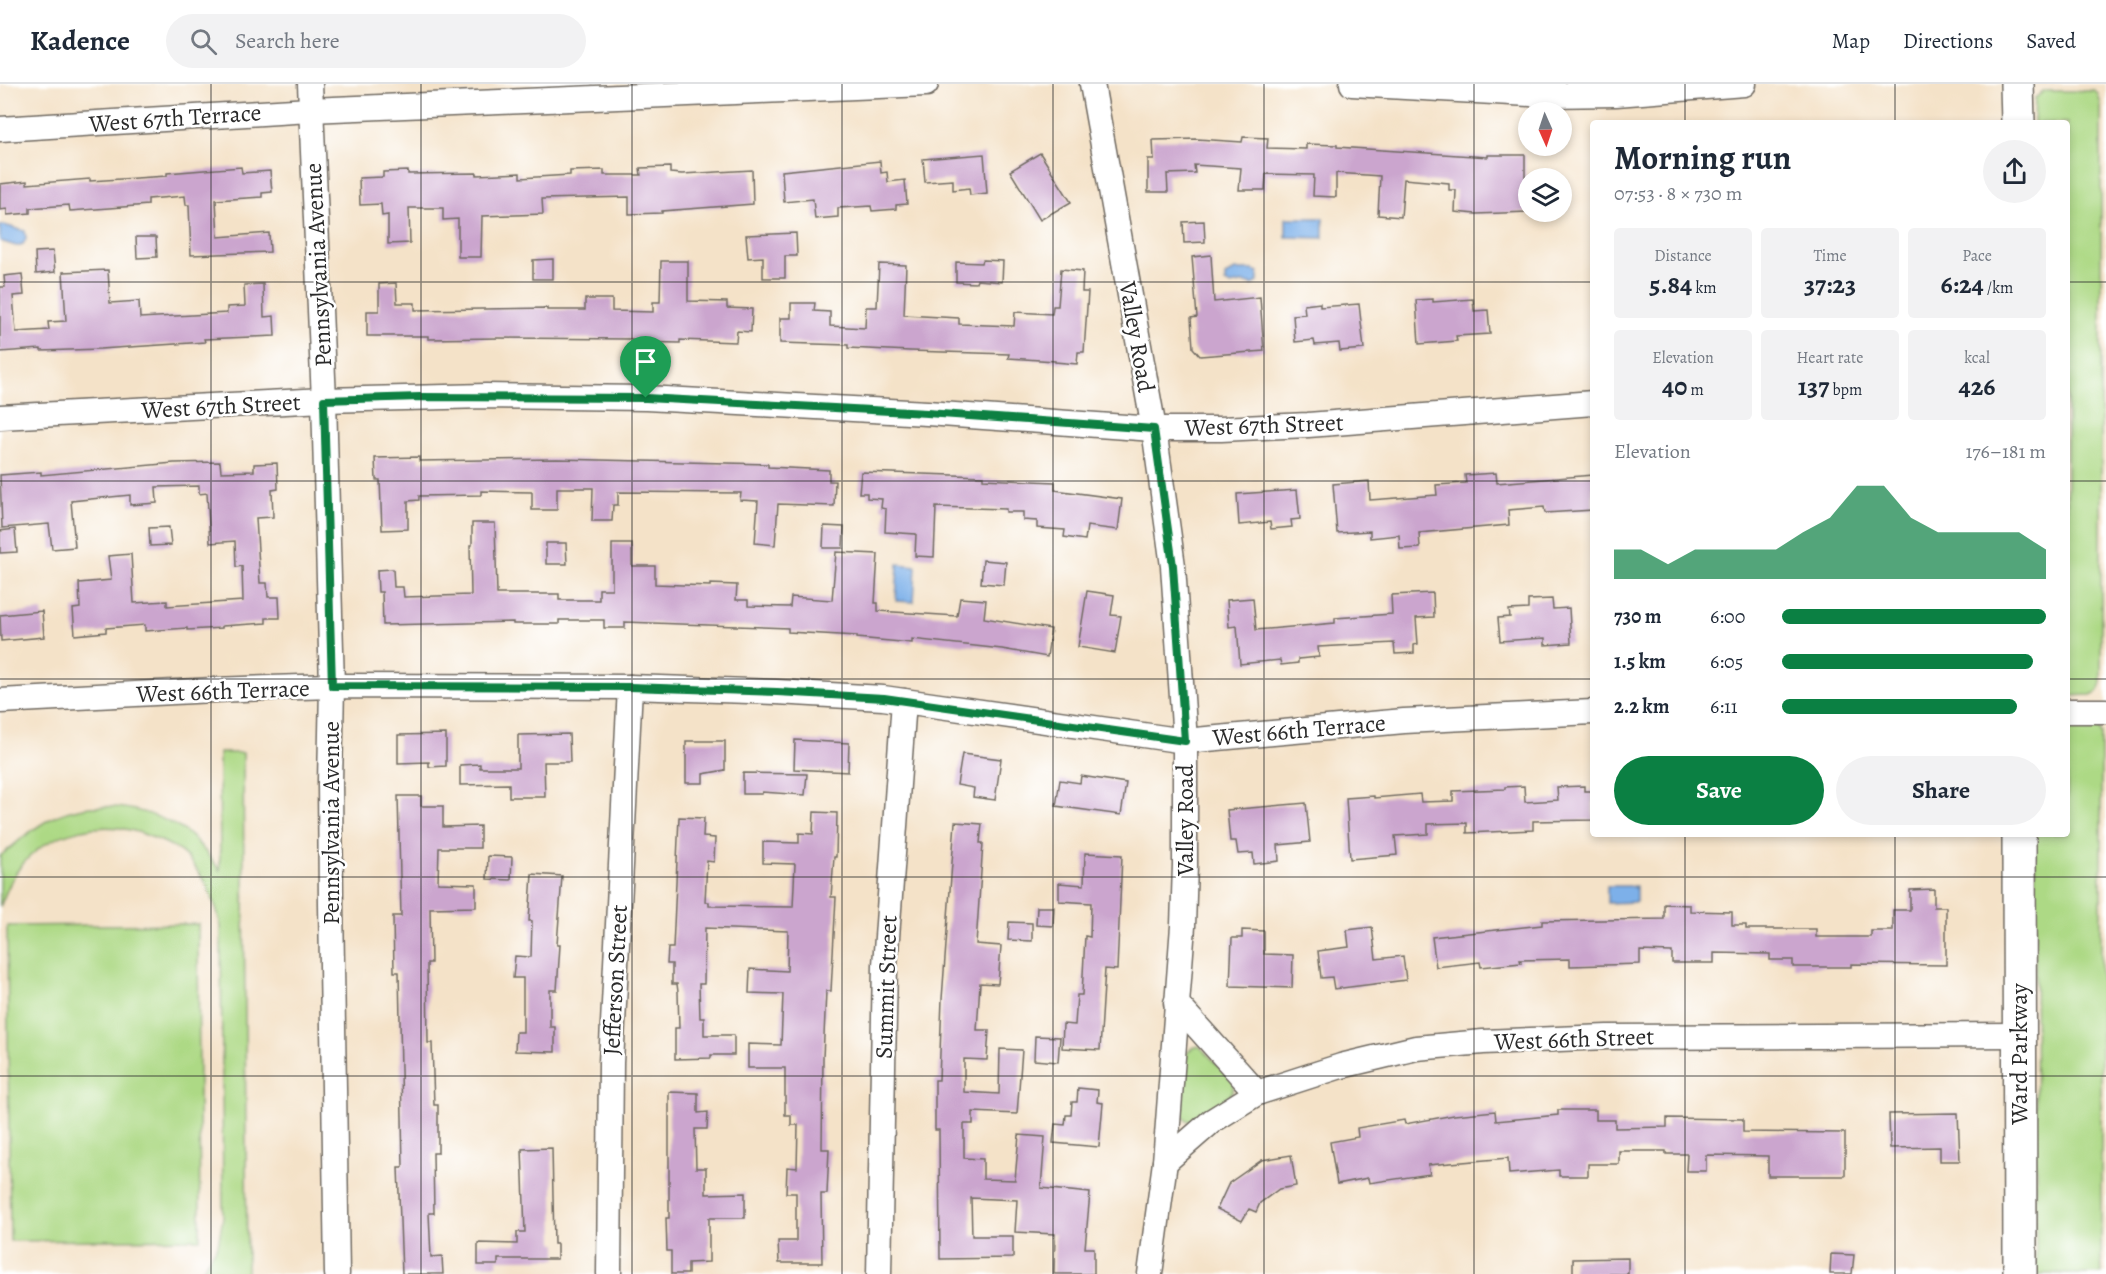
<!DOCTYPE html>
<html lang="en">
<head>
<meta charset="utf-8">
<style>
  body { margin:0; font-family:Alegreya,serif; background:#f2f2f3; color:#1f2937; height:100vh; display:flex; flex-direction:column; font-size:22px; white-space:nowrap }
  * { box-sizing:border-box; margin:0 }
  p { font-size:20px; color:#747a83 }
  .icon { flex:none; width:33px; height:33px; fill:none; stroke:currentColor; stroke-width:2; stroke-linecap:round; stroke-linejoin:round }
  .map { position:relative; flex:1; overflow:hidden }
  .side { position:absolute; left:1590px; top:36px; width:480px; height:717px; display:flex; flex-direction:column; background:#fff; border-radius:6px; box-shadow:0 3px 9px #0003 }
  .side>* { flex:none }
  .needle { width:39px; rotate:177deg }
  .controls { position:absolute; left:1518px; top:18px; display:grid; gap:12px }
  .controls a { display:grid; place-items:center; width:54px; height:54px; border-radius:50%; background:#fff; box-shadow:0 3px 9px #0003; font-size:30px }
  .pin { position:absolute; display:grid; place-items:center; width:51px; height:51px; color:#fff; margin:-62px -26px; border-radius:50% 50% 50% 0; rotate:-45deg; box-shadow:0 0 6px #0007 }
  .pin .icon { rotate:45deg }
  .round { display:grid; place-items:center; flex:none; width:63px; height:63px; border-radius:32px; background:#f2f2f3 }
  .summary { display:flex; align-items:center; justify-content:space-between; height:102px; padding:0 24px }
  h1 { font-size:33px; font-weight:700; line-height:45px }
  .metrics { display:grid; grid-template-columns:repeat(3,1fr); gap:9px; height:102px; padding:6px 24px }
  .metrics div { display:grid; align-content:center; border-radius:6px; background:#f2f2f3; text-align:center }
  .metrics b { font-size:26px; font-weight:700 }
  .metrics small { font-size:16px; font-weight:400 }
  .metrics p { font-size:16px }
  .chart { height:168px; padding:12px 24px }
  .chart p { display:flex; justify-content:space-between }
  .chart svg { width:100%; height:108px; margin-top:6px; fill:#0b8043; opacity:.7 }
  .primary-button { display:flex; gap:12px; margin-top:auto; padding:12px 24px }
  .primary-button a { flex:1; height:69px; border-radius:36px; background:#0b8043; color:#fff; font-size:24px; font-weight:700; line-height:69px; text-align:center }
  .primary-button a+a { background:#f2f2f3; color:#1f2937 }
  ul { padding:0 24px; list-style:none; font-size:20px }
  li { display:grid; grid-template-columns:96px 72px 1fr; align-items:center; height:45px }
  li i { height:15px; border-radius:8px; background:#0b8043 }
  header { display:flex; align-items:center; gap:36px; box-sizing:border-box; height:84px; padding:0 30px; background:#fff; border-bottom:2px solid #e0e1e3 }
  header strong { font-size:28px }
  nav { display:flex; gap:33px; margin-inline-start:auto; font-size:21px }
  .search { width:420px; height:54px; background:#f2f2f3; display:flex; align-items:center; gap:15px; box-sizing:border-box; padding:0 21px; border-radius:33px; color:#747a83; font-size:22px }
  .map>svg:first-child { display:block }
  .green { fill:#add985; stroke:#6c8258; stroke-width:1.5 }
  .water { fill:#7db0e9; stroke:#546e8a; stroke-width:1.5 }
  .building { fill:#cba5ce }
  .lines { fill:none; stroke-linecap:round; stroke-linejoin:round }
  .street-casing { stroke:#716b62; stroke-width:27 }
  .primary-casing { stroke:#716b62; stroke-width:36 }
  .street { stroke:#fff; stroke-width:24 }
  .primary { stroke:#fff; stroke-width:33 }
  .route-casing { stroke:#fff; stroke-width:12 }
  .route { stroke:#0b8043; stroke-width:8 }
  .grid { fill:none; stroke:#2b2b2b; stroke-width:1.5; stroke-opacity:0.55 }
  .labels { text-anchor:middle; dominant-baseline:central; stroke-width:5; stroke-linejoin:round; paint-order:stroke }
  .street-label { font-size:24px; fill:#2b2b2b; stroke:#fff }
</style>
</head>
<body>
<header>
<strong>Kadence</strong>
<div class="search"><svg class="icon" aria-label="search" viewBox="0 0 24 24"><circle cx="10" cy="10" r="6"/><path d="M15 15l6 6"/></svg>Search here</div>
<nav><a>Map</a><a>Directions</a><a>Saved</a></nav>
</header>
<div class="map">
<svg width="2106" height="1190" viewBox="0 0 2106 1190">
  <rect width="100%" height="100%" fill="#fff"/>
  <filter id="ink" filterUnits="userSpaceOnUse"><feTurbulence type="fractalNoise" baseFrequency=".0167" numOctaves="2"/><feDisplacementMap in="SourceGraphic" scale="12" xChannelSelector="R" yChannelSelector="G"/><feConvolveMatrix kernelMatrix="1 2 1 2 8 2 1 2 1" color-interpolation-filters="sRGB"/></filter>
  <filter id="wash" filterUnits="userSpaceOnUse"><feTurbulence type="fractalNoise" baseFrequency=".008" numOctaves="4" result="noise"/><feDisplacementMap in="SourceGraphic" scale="24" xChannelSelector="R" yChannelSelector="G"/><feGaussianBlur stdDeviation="1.35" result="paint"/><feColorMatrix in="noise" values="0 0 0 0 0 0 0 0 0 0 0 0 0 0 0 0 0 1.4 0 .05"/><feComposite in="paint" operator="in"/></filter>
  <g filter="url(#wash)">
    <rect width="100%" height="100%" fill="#f4e2c8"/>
    <g class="green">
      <path d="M2045,7H2094L2098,10L2101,21V602L2097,608L2091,611L2067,612V39H2034L2035,14Z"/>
      <path d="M2092,638L2098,642L2101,650V1190H2036L2035,750H2067V639Z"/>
      <path d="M219,669H243L247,1190H199L218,1161L223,1133L221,843C216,819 206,796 190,777C181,765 165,758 151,753C106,733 48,745 18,786C10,797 5,810 0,823V772C18,758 35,742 56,732C96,714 147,723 183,746C199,757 209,773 220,786Z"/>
      <path d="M198,840L200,1155L10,1157L7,842Z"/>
      <path d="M1199,962L1233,996C1234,1001 1234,1005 1231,1010C1226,1018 1201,1034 1192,1038L1186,1036L1182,1029L1187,969L1192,964Z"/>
    </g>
    <g class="water">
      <path d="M1286,134H1323V154L1286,153Z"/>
      <path d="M4,141L25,147L26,155L23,160L16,162L0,157V142Z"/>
      <path d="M1235,186H1253L1258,188V198L1253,201C1249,200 1244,198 1240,199C1233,200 1232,203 1225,198V192Z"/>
      <path d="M898,480L916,482L914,518L896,517Z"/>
      <path d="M1607,802H1636V818L1607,819Z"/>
    </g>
    <g id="blocks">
      <g class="building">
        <path d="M1243,53L1268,54L1267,64L1306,65V60L1337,61V63L1488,73V71H1525V93H1528V128L1476,130L1455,128L1456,106H1449V99L1404,95L1401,133L1378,131L1380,92L1336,89V113L1313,112L1314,91L1266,90L1265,106H1239L1241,84L1194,81L1195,89L1167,90L1168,108H1148V75H1154L1153,56L1197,55L1242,58Z"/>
        <path d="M1040,69L1071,118L1040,136L1010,87Z"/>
        <path d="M984,70L987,109L970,111L969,104L953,106V96L925,98L923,75Z"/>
        <path d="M880,77L881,89L887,88L888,98L905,96L907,120L896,121V125L872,127L871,122L838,124V133L815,135L813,115L784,118L782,87Z"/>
        <path d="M241,83L242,89L270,87L272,108L262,109V113L216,116L218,153L269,149L270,168L191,171L189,121H186L185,112L148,115V121L70,127L69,121L30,124V129L7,131V125L0,126V100L27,97V100L90,95V97L167,92V89Z"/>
        <path d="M670,83V89L682,90L752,86L753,120L662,127V129L629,130V113L542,115L543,130L482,132L481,173H458V135L443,136V124H409L410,159L388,160V131L382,132L381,120L360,121L359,94L383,93V88L408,87V90L477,89V91L520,89V94L570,91V87L604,86V91H641L640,84Z"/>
        <path d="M1204,137L1205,158L1184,159L1183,138Z"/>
        <path d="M796,149L797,172H785V194H763V173L748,174L746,151Z"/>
        <path d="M136,153H156L157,173L137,174Z"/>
        <path d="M53,167L55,188L36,190L35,168Z"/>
        <path d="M1211,171L1214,218L1260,213L1264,267L1200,272L1193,264L1191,234L1197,233L1192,173Z"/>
        <path d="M553,175V195H533V176Z"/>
        <path d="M983,176L1003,177L1002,198L977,196L976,199L956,198V178L982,179Z"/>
        <path d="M661,177H688V217L727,218V224L752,225L751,248L737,247L736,258L680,256V259L632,258V255L499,254L428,255V252H367V227H379V200L396,199L397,219H415V226L547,224V226H585V215H612V227L653,228V218H660Z"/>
        <path d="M879,180L906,181L904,231L959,234V240L1014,242L1015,228L1052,230L1053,222H1058L1061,185L1083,187L1082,208H1088L1084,268H1078L1077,280L1055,278V277L1008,274L1009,270L910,267L848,264V261L780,259V234H791V219H815L814,227L830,228V242L865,244L866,223H877Z"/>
        <path d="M108,186L110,219L139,217L140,234L227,229V223L245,222L244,201L263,200L264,233L274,232L275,252L204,255L205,258L100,265L41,267V265L0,268V203H5L4,192L22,190L24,211L13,212L16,248L49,246L48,238L66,237L63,188Z"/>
        <path d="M1433,215V218L1473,215L1474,227L1488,226L1490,250L1456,252L1457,257L1419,260L1416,216Z"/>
        <path d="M1320,219V223L1359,220L1364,265L1340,267L1339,259L1315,261L1314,256L1295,258L1293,231L1305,230L1304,221Z"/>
        <path d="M419,373V377L557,375L768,380V383L829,386V397H835L834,422L778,420L775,461L755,459L758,417L740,416L741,409L618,408V421H613L612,437H592L593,404H557V426H532V408L481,407V411L419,412V416L408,417V445L382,446L380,396H376L375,374Z"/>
        <path d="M220,378L221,388L254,387V380L277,379L278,405L272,406L273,433L256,434L260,499H267L268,513H279L280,534H266V539L222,542V544L187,546V544L145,547V541L106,544V548L75,551L73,525L80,524L79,499L111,496L108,472L131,470L134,519L167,517V522L243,517L242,482L236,483L235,457L210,459L207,409L199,410V402L156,403L157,419L130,421V411L71,417L75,463L52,465L49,440L2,444L0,391L41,388V391L174,379Z"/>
        <path d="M861,388L983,392V395L1055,398V406L1122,415L1118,446L1087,442L1085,456L1064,453L1065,446L1037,444V437L1023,436V428H1006V425L936,423L934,473L915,472L916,450L885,448L886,425L881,424L882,415L867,414V409H859Z"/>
        <path d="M1496,389L1497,399L1593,391V426L1545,429L1544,423L1508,426L1509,441L1419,449L1420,464L1400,465L1399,451L1370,454V447L1337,449L1333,400L1369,397L1370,416L1437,411L1436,401L1466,399L1465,391Z"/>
        <path d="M1297,406L1300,435L1291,436L1292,443L1271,445L1270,438L1239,441L1237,410Z"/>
        <path d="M472,439H495L497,510H559V516H599V505H612V460H632V482H655V500L710,502V500L737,501L736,516H748V522L790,523L791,513L832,516L836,468L878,470L875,519H878V527L957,532L960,514L986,516L984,534L1051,545L1047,573L1002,565L912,555V559L857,554V552L788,548V544L625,538V544H604V536H559V540H513V538L383,541L382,508H378L377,486L393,485L394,503H403L404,513L471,511L470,461H472Z"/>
        <path d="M824,442L844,443L843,464H823Z"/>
        <path d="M169,443L171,461L150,462L149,444Z"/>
        <path d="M15,445L17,468L0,469V447Z"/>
        <path d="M546,459H566L567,480H546Z"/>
        <path d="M983,476L1006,478L1004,501L981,499Z"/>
        <path d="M1087,507L1114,511L1111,531L1121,532L1115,569L1078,563Z"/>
        <path d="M1433,509L1434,533L1416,534L1418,560L1414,561V569L1395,570L1394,559L1318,563L1319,573L1298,575V579L1281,581L1280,576L1240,580L1237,542L1229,543L1227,516L1253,514L1256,546L1335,539V534L1392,530L1391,511Z"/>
        <path d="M1552,515L1553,525L1569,524L1571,559L1545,561V554L1500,557L1498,534L1510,533L1509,526L1528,525V516Z"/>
        <path d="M42,527L44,553L1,557L0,531Z"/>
        <path d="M446,650V682L429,683V678L398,679V651Z"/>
        <path d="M569,650L570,678H544L545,713H509V700L460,701V681L480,680V684H518V651Z"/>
        <path d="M795,656L849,659L848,688L794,685Z"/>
        <path d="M686,657H725V686L703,690V699H686Z"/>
        <path d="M962,670L1001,675L995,716L973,713L974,704L957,701Z"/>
        <path d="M743,689L807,690L805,711L762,708V710H743Z"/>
        <path d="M1081,692L1126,699L1121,731L1056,722L1060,696L1080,699Z"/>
        <path d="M1524,702L1525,718L1558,716L1557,703L1584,702V707H1593V736L1533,737V746L1467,749V739L1428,740V750L1395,752L1397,771L1350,775L1346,714L1374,712V714L1420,710L1421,718L1453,717V707L1505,705V703Z"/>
        <path d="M398,712H421V722H443V743L480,742V764H439L438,799L476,800V823L430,824L431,879H427L428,959H432L434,1021H438V1069H433L434,1129H429L431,1173L442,1172L443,1190H402L398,1083H403L399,888H394L393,832H401Z"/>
        <path d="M1306,719L1310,758L1278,761L1279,777L1254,780L1253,769L1238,770L1236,757H1230L1227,726Z"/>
        <path d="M814,728L837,729L836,773H834L831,813H836L831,907H826L823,974L822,1065H829L827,1110H821L822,1179H779L778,1157H796V1109H786L787,1083L797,1084L798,1041H791V1031H785V984H748V960L781,961L783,910L749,909L750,885L787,887L788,847L705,844L704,900H699L700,934H704V951H734V971H711V974L675,975V944H679L678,908L677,900H672V880H667L668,864H673L679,733L704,734L703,753L715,754L714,778L707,777L705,818H709V822L793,823L795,780L763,779V758L799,759V749L813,750Z"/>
        <path d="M955,738L982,740L980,759H983L976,860L1001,862L998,900L980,899L977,946H989L987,976L964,975V1008L999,1010L1000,965L1022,966L1017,1030L973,1028V1040H964V1074L983,1075V1095L1015,1096L1019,1051L1045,1053L1041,1104L1090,1109L1085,1164H1094V1190H1054L1055,1150L1015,1148L1017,1116L971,1114L972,1152H1013V1174L940,1175L939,1046H935V996H939L942,915Z"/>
        <path d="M1085,769L1122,771L1117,886L1105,885L1100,966L1062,964L1063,940L1075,941L1077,911H1082L1085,852L1090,853L1091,819L1059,817V799L1084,801Z"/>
        <path d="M488,772L512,773L511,796L487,795Z"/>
        <path d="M532,790L562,792L557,861H560L557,906H550V943H555V968L515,967L516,948H523V894H513L515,872L531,873L532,837H529Z"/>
        <path d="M1934,805V823H1946V881L1851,880V883H1793V876H1770V870L1714,869V879H1672V868L1640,867V880L1570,882V875L1520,876L1521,879L1481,883L1480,878L1436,883L1432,853L1542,841V837L1664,835V820L1690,821V827L1732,828V841H1746V845H1816V853H1871V847H1893V826H1910V806Z"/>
        <path d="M1037,823H1054L1053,842L1036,841Z"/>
        <path d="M1009,838L1032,839V857L1008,856Z"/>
        <path d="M1372,843L1376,875L1403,872L1406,896L1334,905L1332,893L1321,894L1318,867L1349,863L1347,846Z"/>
        <path d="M1242,846L1264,847V870L1293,871L1292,904L1230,902L1232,854H1242Z"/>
        <path d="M1035,952L1060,953L1058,978L1034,976Z"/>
        <path d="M1078,1004L1098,1006L1097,1018L1103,1019L1099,1063L1053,1059L1055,1040L1065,1041L1066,1031H1071L1072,1018H1077Z"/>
        <path d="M669,1008L698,1009V1029L708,1028L707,1045H695L696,1084H706V1110L745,1109V1134H709V1178L688,1179V1190H671V1167H667L666,1134H669Z"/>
        <path d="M1558,1026H1596V1036H1615V1044L1667,1043V1034L1743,1035V1048L1845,1049V1092H1768V1072L1706,1071V1087H1686L1687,1070H1666V1067H1619V1080H1588V1092H1559V1086L1509,1090L1508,1074L1428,1081L1430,1090L1369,1099L1368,1094L1337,1100L1330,1058L1358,1053L1357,1044L1404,1036L1405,1040L1454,1031L1495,1027L1496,1037L1558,1031Z"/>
        <path d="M1958,1029L1960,1077H1940V1063L1890,1064L1889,1030Z"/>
        <path d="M552,1064L554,1160H557V1175H498V1181H478V1159L517,1160V1148H525L522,1065Z"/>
        <path d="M1291,1071L1296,1102L1279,1105L1260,1119L1256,1128L1249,1125L1242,1137L1217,1125L1229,1099L1262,1076Z"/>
        <path d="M1831,1170L1854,1171L1852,1190H1830Z"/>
        <path d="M1628,1174V1190H1573V1175Z"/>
      </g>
    </g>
  </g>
  <g filter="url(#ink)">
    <use href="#blocks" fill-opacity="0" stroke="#716b62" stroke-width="1.5"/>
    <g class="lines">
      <g class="street-casing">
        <g id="street">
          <path d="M310,0L324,316L332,602L330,698L331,820L337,1190"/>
          <path d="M1092,0L1154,345L1173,482L1185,657V781L1183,842L1165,1078L1150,1190"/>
          <path d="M1352,0L1548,11L1616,10L1744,0"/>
          <path d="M0,45L310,26L926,0"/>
          <path d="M0,333L324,316L486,312L646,314L927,329L1154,345H1221L1308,341L1593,319"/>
          <path d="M0,617L213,606L332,602L630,603L776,608L883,614L1185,657L1404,637L1593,628"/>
          <path d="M2067,627H2106"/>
          <path d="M1176,919L1257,1009L1341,982L1416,964L1483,958L1607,953L2019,951"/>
          <path d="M1165,1078L1212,1037L1257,1009"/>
          <path d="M609,1190L611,979L630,603"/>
          <path d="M879,1190L885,881L904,617"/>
        </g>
      </g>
      <g class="primary-casing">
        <g id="primary">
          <path d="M2017,0L2018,39"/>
          <path d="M2019,750L2020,1190"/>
        </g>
      </g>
      <use href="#street" class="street"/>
      <use href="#primary" class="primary"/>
    </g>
  </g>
  <g class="lines" filter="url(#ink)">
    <g class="route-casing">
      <path id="route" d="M420,313L646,314L927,329L1154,345L1173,482L1185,657L884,614L777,608L630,603L332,602L324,316Z"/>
    </g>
    <use href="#route" class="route"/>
  </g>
  <path class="grid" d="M211,0V1190M421,0V1190M632,0V1190M842,0V1190M1053,0V1190M1264,0V1190M1474,0V1190M1685,0V39M1895,0V39M0,198H1593M2067,198H2106M0,397H1593M2067,397H2106M0,595H1593M2067,595H2106M1685,750V1190M1895,750V1190M0,793H2106M0,992H2106"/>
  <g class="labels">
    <g class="street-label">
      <text transform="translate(175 34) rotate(-4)">West 67th Terrace</text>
      <text transform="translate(318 181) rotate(-93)">Pennsylvania Avenue</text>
      <text transform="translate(1137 253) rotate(80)">Valley Road</text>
      <text transform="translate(221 322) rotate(-3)">West 67th Street</text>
      <text transform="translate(1264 341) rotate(-2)">West 67th Street</text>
      <text transform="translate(223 607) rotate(-2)">West 66th Terrace</text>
      <text transform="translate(1299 646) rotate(-5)">West 66th Terrace</text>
      <text transform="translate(1185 736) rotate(-90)">Valley Road</text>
      <text transform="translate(331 739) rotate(-90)">Pennsylvania Avenue</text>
      <text transform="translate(615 896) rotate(-87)">Jefferson Street</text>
      <text transform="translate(886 903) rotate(-88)">Summit Street</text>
      <text transform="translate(1574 955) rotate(-2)">West 66th Street</text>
      <text transform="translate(2019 970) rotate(-90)">Ward Parkway</text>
    </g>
  </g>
</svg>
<div class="controls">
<a><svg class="needle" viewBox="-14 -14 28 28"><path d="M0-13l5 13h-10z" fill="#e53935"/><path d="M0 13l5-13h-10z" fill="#747a83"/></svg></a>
<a><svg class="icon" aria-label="layers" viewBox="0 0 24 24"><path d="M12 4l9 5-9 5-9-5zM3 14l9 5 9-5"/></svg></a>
</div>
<div class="pin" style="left:646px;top:314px;background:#1e9e55"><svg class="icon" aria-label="arrive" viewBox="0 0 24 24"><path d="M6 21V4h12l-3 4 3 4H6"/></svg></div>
<section class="side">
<div class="summary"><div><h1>Morning run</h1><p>07:53 · 8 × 730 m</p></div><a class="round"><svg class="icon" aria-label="share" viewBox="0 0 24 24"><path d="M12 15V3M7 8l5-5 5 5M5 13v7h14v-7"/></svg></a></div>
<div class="metrics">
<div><p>Distance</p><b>5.84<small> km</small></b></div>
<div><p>Time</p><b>37:23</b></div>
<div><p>Pace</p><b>6:24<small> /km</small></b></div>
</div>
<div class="metrics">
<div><p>Elevation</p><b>40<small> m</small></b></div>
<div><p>Heart rate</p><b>137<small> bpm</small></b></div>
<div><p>kcal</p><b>426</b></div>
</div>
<div class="chart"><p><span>Elevation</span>176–181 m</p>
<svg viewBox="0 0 160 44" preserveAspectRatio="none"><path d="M0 44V32L10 32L20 38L30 32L40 32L50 32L60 32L70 25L80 19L90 6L100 6L110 19L120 25L130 25L140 25L150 25L160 32V44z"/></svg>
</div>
<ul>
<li><b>730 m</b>6:00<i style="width:100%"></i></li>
<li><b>1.5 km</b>6:05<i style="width:95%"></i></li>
<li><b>2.2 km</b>6:11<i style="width:89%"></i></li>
</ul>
<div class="primary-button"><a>Save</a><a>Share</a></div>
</section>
</div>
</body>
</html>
